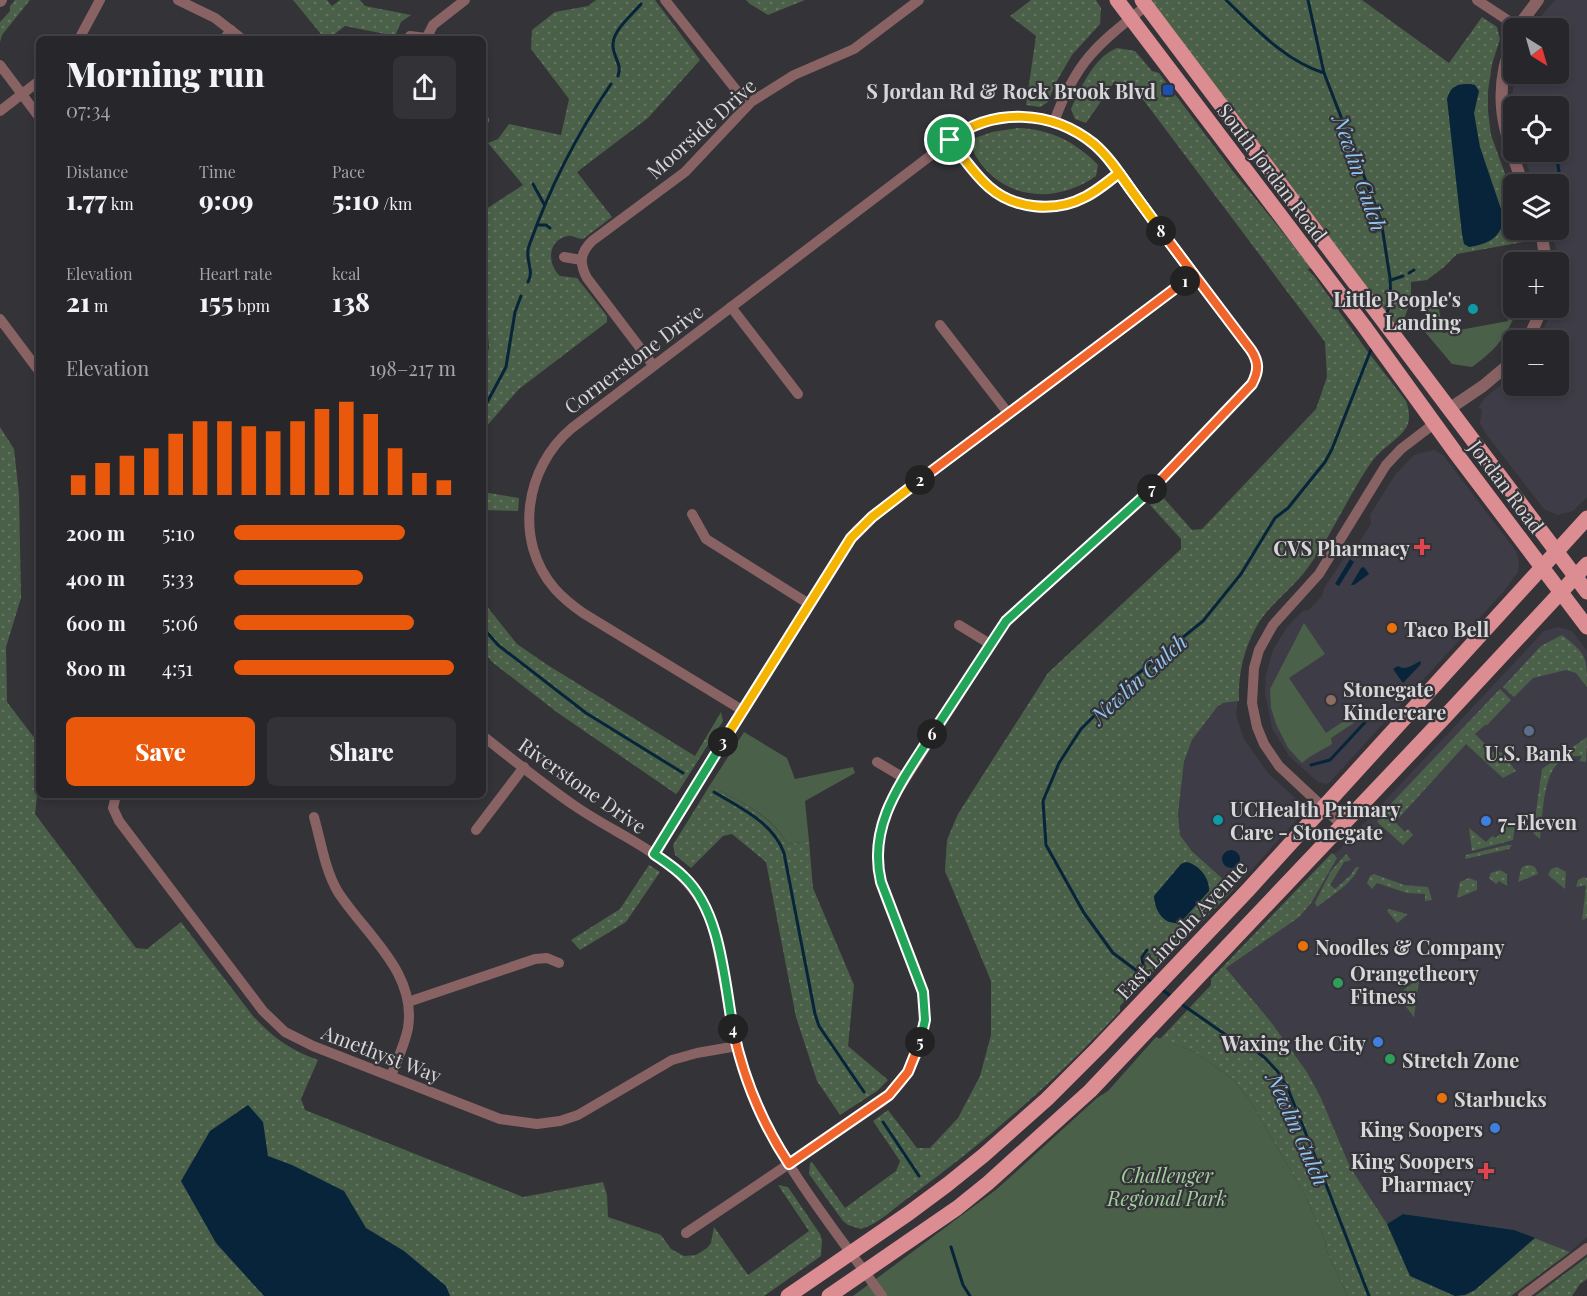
<!DOCTYPE html>
<html lang="en">
<head>
<meta charset="utf-8">
<style>
  body { margin:0; font-family:"Playfair Display",serif; background:#333236; color:#f1f3f6; height:100vh; display:flex; flex-direction:column; font-size:22px; white-space:nowrap }
  * { box-sizing:border-box; margin:0 }
  p { font-size:20px; color:#a4a5a8 }
  .icon { flex:none; width:33px; height:33px; fill:none; stroke:currentColor; stroke-width:2; stroke-linecap:round; stroke-linejoin:round }
  .map { position:relative; flex:1; overflow:hidden }
  .sheet { position:absolute; left:36px; top:36px; width:450px; height:762px; display:flex; flex-direction:column; background:#27262a; border-radius:9px; box-shadow:0 3px 9px #0003,0 0 0 2px #434347 }
  .sheet>* { flex:none }
  .needle { width:39px; rotate:143deg }
  .buttons { position:absolute; left:1503px; top:18px; display:grid; gap:12px }
  .buttons a { display:grid; place-items:center; width:66px; height:66px; border-radius:9px; background:#27262a; box-shadow:0 3px 9px #0003,0 0 0 2px #434347; font-size:30px }
  .pin { position:absolute; display:grid; place-items:center; width:51px; height:51px; color:#fff; margin:-26px; border:3px solid #fff; border-radius:50%; box-shadow:0 2px 6px #0007 }
  .km { position:absolute; width:30px; height:30px; margin:-15px; border-radius:50%; background:#222; color:#fff; font-size:16px; line-height:30px; text-align:center }
  .round { display:grid; place-items:center; flex:none; width:63px; height:63px; border-radius:9px; background:#333236 }
  .summary { display:flex; align-items:center; justify-content:space-between; height:102px; padding:0 30px }
  h1 { font-size:33px; font-weight:800; line-height:45px }
  .stats { display:grid; grid-template-columns:repeat(3,1fr); gap:9px; height:102px; padding:6px 30px }
  .stats div { display:grid; align-content:center }
  .stats b { font-size:26px; font-weight:800 }
  .stats small { font-size:16px; font-weight:400 }
  .stats p { font-size:16px }
  .chart { height:168px; padding:12px 30px }
  .chart p { display:flex; justify-content:space-between }
  .chart svg { width:100%; height:108px; margin-top:6px; stroke:#ea580c; stroke-width:6 }
  .cta { display:flex; gap:12px; margin-top:auto; padding:12px 30px }
  .cta a { flex:1; height:69px; border-radius:9px; background:#ea580c; color:#fff; font-size:24px; font-weight:800; line-height:69px; text-align:center }
  .cta a+a { background:#333236; color:#f1f3f6 }
  ul { padding:0 30px; list-style:none; font-size:20px }
  li { display:grid; grid-template-columns:96px 72px 1fr; align-items:center; height:45px }
  li i { height:15px; border-radius:8px; background:#ea580c }
  .map>svg:first-child { display:block }
  .built { fill:#3e3d47 }
  .grass { fill:url(#grass-dots) }
  .green { fill:#4b6048 }
  .water { fill:#07243a }
  .lines { fill:none; stroke-linecap:round; stroke-linejoin:round }
  .stream { stroke:#07243a; stroke-width:3 }
  .minor { stroke:#896264; stroke-width:10 }
  .tertiary { stroke:#896264; stroke-width:12 }
  .primary { stroke:#dc8d92; stroke-width:15 }
  .split-1-casing { stroke:#fff; stroke-width:12 }
  .split-2-casing { stroke:#fff; stroke-width:12 }
  .split-3-casing { stroke:#fff; stroke-width:12 }
  .split-4-casing { stroke:#fff; stroke-width:12 }
  .split-5-casing { stroke:#fff; stroke-width:12 }
  .split-6-casing { stroke:#fff; stroke-width:12 }
  .split-7-casing { stroke:#fff; stroke-width:12 }
  .split-8-casing { stroke:#fff; stroke-width:12 }
  .split-9-casing { stroke:#fff; stroke-width:12 }
  .split-1 { stroke:#f5b400; stroke-width:8 }
  .split-2 { stroke:#f0652b; stroke-width:8 }
  .split-3 { stroke:#f5b400; stroke-width:8 }
  .split-4 { stroke:#22a559; stroke-width:8 }
  .split-5 { stroke:#f0652b; stroke-width:8 }
  .split-6 { stroke:#22a559; stroke-width:8 }
  .split-7 { stroke:#22a559; stroke-width:8 }
  .split-8 { stroke:#f0652b; stroke-width:8 }
  .split-9 { stroke:#f5b400; stroke-width:8 }
  .transit-dot { fill:#1a4fb4; stroke:#343338; stroke-width:2 }
  .culture-dot { fill:#0f9aa8; stroke:#343338; stroke-width:2 }
  .health-dot { fill:#e0444e; stroke:#343338; stroke-width:2 }
  .food-dot { fill:#e8710a; stroke:#343338; stroke-width:2 }
  .education-dot { fill:#8d6e63; stroke:#343338; stroke-width:2 }
  .service-dot { fill:#5c6f8a; stroke:#343338; stroke-width:2 }
  .shop-dot { fill:#3f7fe0; stroke:#343338; stroke-width:2 }
  .leisure-dot { fill:#2e9e5b; stroke:#343338; stroke-width:2 }
  .labels { text-anchor:middle; dominant-baseline:central; stroke-width:4.5; stroke-linejoin:round; paint-order:stroke }
  .poi-label { font-size:20px; font-weight:bold; fill:#d7d7d9; stroke:#343338; text-anchor:start }
  .street-label { font-size:20px; fill:#d7d7d9; stroke:#343338 }
  .park-label { font-size:20px; font-style:italic; fill:#a1ce9c; stroke:#343338 }
  .water-label { font-size:21px; font-style:italic; fill:#92c5f2; stroke:#343338 }
</style>
</head>
<body>
<div class="map">
<svg width="1587" height="1296" viewBox="0 0 1587 1296">
  <defs>
    <pattern id="grass-dots" width="8" height="8" patternUnits="userSpaceOnUse" patternTransform="scale(1.5)"><rect width="8" height="8" fill="#4b6048"/><path d="M2 2h.1M6 6h.1" fill="none" stroke="#647662" stroke-width="1.8" stroke-linecap="round"/></pattern>
  </defs>
  <rect width="100%" height="100%" fill="#343338"/>
  <g class="built">
    <path d="M1555,0H1587V497L1573,511L1558,515L1544,509L1486,434L1480,423L1482,409L1478,408L1485,398L1513,375L1514,386H1558V340H1539L1553,308H1558L1559,283L1565,280L1564,254L1556,249L1551,230H1558V184H1534L1522,152H1558V106H1514L1513,121L1512,102L1514,74H1558V28H1542L1540,24L1542,15Z"/>
    <path d="M1434,450L1443,455L1516,551L1519,562L1518,572L1504,591L1330,782L1326,784L1318,782L1289,756L1272,728L1265,693L1266,675L1273,650L1287,627L1303,611L1309,610L1322,596L1324,588L1351,548L1356,547L1371,524L1370,515L1395,475L1414,455Z"/>
    <path d="M1558,627L1572,631L1587,651V1237L1570,1252L1514,1230L1387,1224L1350,1167L1321,1098L1307,1072L1271,1022L1225,966L1330,855L1337,852L1544,631Z"/>
    <path d="M1238,701L1236,715L1244,739L1268,773L1297,800L1303,813L1234,889L1192,850L1180,835L1178,814L1184,763L1192,740L1217,707L1223,703Z"/>
  </g>
  <g class="grass">
    <path d="M15,0H30L2,35L0,42V22L10,11V6Z"/>
    <path d="M293,0H327L332,6L340,0H360L365,6L411,15L401,22L395,36L345,26L328,39H325Z"/>
    <path d="M596,0H655L700,60L648,118L577,172L612,217L583,239C576,239 574,235 568,236C547,240 547,264 560,276L577,278L607,316V322L519,389L485,428L483,434V363L489,348L483,272V211L523,185L488,143L498,139L509,124L561,135L569,99L531,49L532,30L555,12L588,6Z"/>
    <path d="M746,0H805L768,15L750,4Z"/>
    <path d="M1031,0H1096L1101,8L1100,24L1072,55L1055,84L1048,102L1040,107L1026,105L1036,36L1010,16Z"/>
    <path d="M1151,0H1362L1449,63L1482,17L1497,27L1500,39L1492,64L1488,91V111L1491,135L1513,196L1514,230H1525L1529,241L1457,254L1444,267L1427,280L1411,282V300L1399,333Z"/>
    <path d="M1117,48L1135,51L1152,71L1159,73L1232,170L1312,268L1307,269L1315,277L1365,348L1406,401C1409,409 1411,420 1406,428C1399,439 1382,448 1373,460C1347,496 1331,539 1303,574C1287,593 1267,607 1255,629C1243,652 1238,676 1239,701L1223,703L1217,707L1192,740L1184,762L1178,814L1180,835L1192,851L1234,889L1120,1006V1011C1057,1080 986,1141 911,1196C896,1206 879,1224 861,1229L848,1225L843,1221L809,1174L810,1163L812,1162L845,1208L896,1171L900,1161L873,1121L888,1110L917,1148H930L958,1118L980,1076L991,1035V981L945,871L947,840L958,814L1048,673L1181,549V539L1150,505L1161,495L1192,530L1202,529L1316,409L1327,377L1325,342L1142,98L1115,81L1086,123L1075,119L1071,109C1081,87 1094,57 1117,48Z"/>
    <path d="M1018,128C1050,129 1076,142 1098,165L1096,176C1052,207 995,199 971,147L975,138L992,132Z"/>
    <path d="M0,427L14,449L19,494L21,598L6,647L7,702L39,744V779L35,814L136,948L147,949L181,922L253,1016C272,1037 291,1051 318,1060L301,1099L305,1110L523,1197L603,1182L607,1195L608,1217L661,1235L671,1249L684,1256L696,1255L707,1248L711,1243L714,1227L748,1275L809,1231L778,1185L788,1187L820,1234L822,1240L821,1256L764,1296H0Z"/>
    <path d="M483,492L519,498L518,511L483,510Z"/>
    <path d="M483,598L485,604L517,644L546,664L695,756L721,712L723,721L678,792L676,794L558,713L492,662L483,650Z"/>
    <path d="M1562,635C1587,655 1587,656 1587,687L1576,673L1566,670L1533,678L1514,697L1503,687L1541,646Z"/>
    <path d="M1500,689L1511,700L1487,725H1485L1475,734L1493,752H1501L1516,771L1503,778L1466,744L1395,822L1405,832L1408,829L1413,835L1403,845L1377,822L1383,812Z"/>
    <path d="M1587,737L1586,762L1579,761L1582,756C1576,756 1569,756 1563,759C1542,771 1543,817 1540,839L1533,833L1542,769Z"/>
    <path d="M710,785C738,801 771,814 787,844L809,841L813,888L854,985L848,1046L888,1080L877,1091L840,1115L817,1081L796,1017L766,862L732,834L723,836L691,868L675,855L673,845Z"/>
    <path d="M1506,821L1510,824H1515L1513,840L1472,851L1469,828L1486,842L1492,836L1496,838L1506,827L1503,824Z"/>
    <path d="M1507,845H1512L1509,849L1465,859L1466,855Z"/>
    <path d="M1332,853L1337,858L1311,903L1299,917L1226,968L1271,1022L1307,1072L1321,1098L1350,1167L1387,1224L1403,1214L1514,1230L1570,1252L1511,1296H1348L1326,1250L1325,1241L1305,1195L1251,1102L1234,1080L1195,1052L1160,1039L1211,985V979Z"/>
    <path d="M1346,854L1351,860L1344,862L1330,885L1335,889L1351,875L1355,868L1359,867C1352,884 1332,895 1317,907L1315,903L1331,871Z"/>
    <path d="M649,865L660,872L626,922L580,950L571,940L620,909Z"/>
    <path d="M1530,865L1535,867L1538,874L1518,882L1521,869L1524,866Z"/>
    <path d="M1557,867L1566,872L1565,889L1548,875L1551,869Z"/>
    <path d="M1500,870L1507,874V886L1499,881L1496,884L1489,878L1491,873Z"/>
    <path d="M1374,874L1404,885L1428,887L1432,900L1425,901V894L1407,893L1377,883L1372,889L1367,883L1370,876Z"/>
    <path d="M1584,877L1587,878V918L1582,920L1586,887L1585,885L1576,887L1578,880Z"/>
    <path d="M1469,878L1477,881V890L1457,898L1460,882Z"/>
    <path d="M1389,909L1407,914V915L1397,923L1387,911Z"/>
    <path d="M1418,979L1419,981L1414,1017L1397,995Z"/>
    <path d="M1587,1257V1279L1580,1284L1572,1296H1535Z"/>
  </g>
  <g class="green">
    <path d="M1513,285L1514,308H1518C1506,337 1498,348 1472,367L1452,364L1425,332L1428,298L1437,297L1443,333L1508,321L1502,287Z"/>
    <path d="M1304,623L1325,654L1289,678L1326,733L1362,709L1366,715L1331,738L1332,744C1321,751 1312,754 1302,763L1288,748L1276,724L1271,708L1270,689Z"/>
    <path d="M744,732L787,758L795,779L853,767L855,773L805,801L809,841L787,844C772,814 738,801 710,785Z"/>
    <path d="M1156,1037L1195,1052L1234,1080L1251,1102L1305,1195L1325,1241L1326,1250L1348,1296H853L997,1189L1097,1098L1108,1091Z"/>
  </g>
  <g class="water">
    <path d="M1470,84L1475,85L1479,91L1474,113L1480,147L1504,218C1501,238 1488,244 1469,247L1464,244L1462,234L1447,99C1451,86 1456,84 1470,84Z"/>
    <path d="M1350,559L1354,562L1339,586L1335,584Z"/>
    <path d="M1364,567L1369,574L1354,585H1351L1361,568Z"/>
    <path d="M1420,661L1421,664L1403,683L1393,669L1398,666C1405,671 1413,665 1420,661Z"/>
    <circle cx="1231" cy="859" r="9"/>
    <path d="M1186,862C1199,864 1210,879 1209,891L1180,923C1163,925 1155,911 1154,896L1181,864Z"/>
    <path d="M248,1105L263,1122L268,1156L292,1165L344,1191L366,1228L404,1251L446,1286L450,1296H264L216,1243L181,1181L210,1131Z"/>
    <path d="M1403,1214L1514,1230L1535,1238L1475,1290L1465,1295L1455,1296L1410,1276L1387,1224Z"/>
  </g>
  <g class="lines">
    <g class="stream">
      <path d="M1226,0C1255,28 1285,61 1324,73"/>
      <path d="M1308,0L1324,73L1381,220L1390,278L1391,303L1385,317"/>
      <path d="M618,76C623,64 612,56 613,44C614,29 632,15 641,4"/>
      <path d="M1553,152L1557,159L1562,191"/>
      <path d="M533,184L544,204"/>
      <path d="M538,225H546L550,228"/>
      <path d="M1409,273L1414,270"/>
      <path d="M1391,280L1403,276"/>
      <path d="M528,282C535,270 524,259 529,246C549,189 577,134 611,84"/>
      <path d="M483,410L506,367L515,312L521,296"/>
      <path d="M483,628L498,645L586,713L683,773"/>
      <path d="M1311,765L1330,760L1369,718"/>
      <path d="M714,792C740,808 773,822 784,853L815,1014L819,1026L864,1092"/>
      <path d="M1145,977L1142,957L1147,950"/>
      <path d="M1153,983L1113,953L1084,913L1046,845L1043,801L1059,763L1081,729L1129,681L1203,621L1241,574L1275,518L1288,508L1325,462L1332,449L1372,347"/>
      <path d="M1161,989L1172,997"/>
      <path d="M1180,1003L1229,1037L1247,1044L1265,1058L1278,1072L1288,1089L1322,1174L1369,1296"/>
      <path d="M883,1122L919,1176"/>
      <path d="M951,1247L963,1285L970,1296"/>
    </g>
    <g class="minor">
      <path d="M178,0L215,18L242,39"/>
      <path d="M665,0L748,105"/>
      <path d="M1477,0L1518,27"/>
      <path d="M410,36L426,38"/>
      <path d="M79,39L100,0"/>
      <path d="M224,39L231,30"/>
      <path d="M426,39L433,25L465,0"/>
      <path d="M0,65L39,117"/>
      <path d="M0,111L39,81"/>
      <path d="M483,120H484"/>
      <path d="M1054,122C1076,61 1097,45 1146,6"/>
      <path d="M950,140C962,156 973,174 989,187C1014,209 1055,213 1085,197C1097,191 1108,181 1119,173"/>
      <path d="M564,257L581,260"/>
      <path d="M731,307L798,394"/>
      <path d="M0,319L39,371"/>
      <path d="M940,325L1008,413"/>
      <path d="M653,365L587,278C579,263 580,253 592,241L685,172L751,102L794,75L854,49L919,0"/>
      <path d="M692,514L706,539L809,604"/>
      <path d="M959,625L990,644"/>
      <path d="M483,736C513,760 543,784 575,806C629,843 690,860 713,927C725,976 729,1027 745,1075C774,1158 832,1225 882,1296"/>
      <path d="M877,762L904,778"/>
      <path d="M116,795L113,808L119,821L263,1011L285,1032L313,1046L500,1119L537,1124L560,1121L578,1115L672,1060L697,1053L737,1046"/>
      <path d="M314,817C321,842 325,870 338,892C365,934 417,972 408,1028C405,1044 397,1060 391,1076"/>
      <path d="M1342,825L1279,766L1264,744L1257,727L1252,703L1254,668L1259,650L1273,625L1319,574L1386,465L1401,449L1435,423"/>
      <path d="M476,830L524,767"/>
      <path d="M654,854L845,546L857,530L872,517L1194,275"/>
      <path d="M408,1002L535,959L547,958L559,963"/>
      <path d="M686,1233L883,1101C900,1087 912,1069 919,1048C940,977 891,937 879,873C875,850 879,827 888,806L1006,621L1144,498L1247,389C1259,376 1260,364 1251,350L1103,153C1063,114 1007,105 959,134L572,428C525,467 513,541 555,589C563,598 573,606 583,613L742,710"/>
      <path d="M1523,1296L1587,1248"/>
    </g>
    <g class="tertiary">
      <path d="M0,1L1,0"/>
      <path d="M1517,28L1538,0"/>
      <path d="M1514,37C1491,92 1503,132 1523,184"/>
      <path d="M1541,230L1546,262"/>
      <path d="M1528,340L1542,308"/>
      <path d="M1449,409L1483,386L1514,360"/>
    </g>
    <g class="primary">
      <path d="M1117,0L1364,326L1455,452L1587,627"/>
      <path d="M1142,0L1587,592"/>
      <path d="M788,1296L909,1213L948,1184L984,1155L1047,1099L1099,1047L1248,890L1587,518"/>
      <path d="M829,1296L957,1208L988,1183L1090,1091L1440,722L1587,564"/>
    </g>
  </g>
  <g class="lines">
    <g class="split-1-casing">
      <path id="split-1" d="M950,140C993,107 1052,110 1094,144C1109,157 1120,174 1131,190C1152,218 1173,247 1194,275L1185,281"/>
    </g>
    <g class="split-2-casing">
      <path id="split-2" d="M920,480L1185,281"/>
    </g>
    <g class="split-3-casing">
      <path id="split-3" d="M723,742L851,538L872,517L920,480"/>
    </g>
    <g class="split-4-casing">
      <path id="split-4" d="M723,742L654,854C664,861 675,868 684,877C721,912 724,980 733,1029"/>
    </g>
    <g class="split-5-casing">
      <path id="split-5" d="M733,1029C743,1077 762,1123 789,1164L889,1095L908,1072L920,1042"/>
    </g>
    <g class="split-6-casing">
      <path id="split-6" d="M920,1042L925,1020L923,992L881,882C867,824 903,780 932,734"/>
    </g>
    <g class="split-7-casing">
      <path id="split-7" d="M932,734L1006,621L1152,489"/>
    </g>
    <g class="split-8-casing">
      <path id="split-8" d="M1152,489L1252,384C1259,371 1259,362 1251,350L1161,231"/>
    </g>
    <g class="split-9-casing">
      <path id="split-9" d="M950,140C962,156 974,174 989,187C1014,209 1055,213 1085,197C1097,191 1108,182 1119,173L1161,231"/>
    </g>
    <use href="#split-1" class="split-1"/>
    <use href="#split-2" class="split-2"/>
    <use href="#split-3" class="split-3"/>
    <use href="#split-4" class="split-4"/>
    <use href="#split-5" class="split-5"/>
    <use href="#split-6" class="split-6"/>
    <use href="#split-7" class="split-7"/>
    <use href="#split-8" class="split-8"/>
    <use href="#split-9" class="split-9"/>
  </g>
  <rect class="transit-dot" x="1162" y="84" width="12" height="12" rx="3"/>
  <g class="culture-dot">
    <circle cx="1473" cy="309" r="6"/>
    <circle cx="1218" cy="820" r="6"/>
  </g>
  <g class="health-dot">
    <path d="M1419 538h6v6h6v6h-6v6h-6v-6h-6v-6h6z"/>
    <path d="M1483 1162h6v6h6v6h-6v6h-6v-6h-6v-6h6z"/>
  </g>
  <g class="food-dot">
    <circle cx="1392" cy="628" r="6"/>
    <circle cx="1303" cy="946" r="6"/>
    <circle cx="1442" cy="1098" r="6"/>
  </g>
  <circle class="education-dot" cx="1331" cy="700" r="6"/>
  <circle class="service-dot" cx="1529" cy="731" r="6"/>
  <g class="shop-dot">
    <circle cx="1486" cy="821" r="6"/>
    <circle cx="1378" cy="1042" r="6"/>
    <circle cx="1495" cy="1128" r="6"/>
  </g>
  <g class="leisure-dot">
    <circle cx="1338" cy="983" r="6"/>
    <circle cx="1390" cy="1059" r="6"/>
  </g>
  <g class="labels">
    <g class="poi-label">
      <text x="1156" y="90" text-anchor="end">S Jordan Rd &amp; Rock Brook Blvd</text>
      <text x="1461" y="298" text-anchor="end">Little People's<tspan x="1461" dy="23">Landing</tspan></text>
      <text x="1410" y="547" text-anchor="end">CVS Pharmacy</text>
      <text x="1404" y="628">Taco Bell</text>
      <text x="1343" y="688">Stonegate<tspan x="1343" dy="23">Kindercare</tspan></text>
      <text x="1529" y="752" text-anchor="middle">U.S. Bank</text>
      <text x="1230" y="808">UCHealth Primary<tspan x="1230" dy="23">Care - Stonegate</tspan></text>
      <text x="1498" y="821">7-Eleven</text>
      <text x="1315" y="946">Noodles &amp; Company</text>
      <text x="1350" y="972">Orangetheory<tspan x="1350" dy="23">Fitness</tspan></text>
      <text x="1366" y="1042" text-anchor="end">Waxing the City</text>
      <text x="1402" y="1059">Stretch Zone</text>
      <text x="1454" y="1098">Starbucks</text>
      <text x="1483" y="1128" text-anchor="end">King Soopers</text>
      <text x="1474" y="1160" text-anchor="end">King Soopers<tspan x="1474" dy="23">Pharmacy</tspan></text>
    </g>
    <g class="street-label">
      <text transform="translate(701 128) rotate(-42)">Moorside Drive</text>
      <text transform="translate(1273 172) rotate(53)">South Jordan Road</text>
      <text transform="translate(633 358) rotate(-37)">Cornerstone Drive</text>
      <text transform="translate(1507 486) rotate(53)">Jordan Road</text>
      <text transform="translate(583 785) rotate(35)">Riverstone Drive</text>
      <text transform="translate(1181 929) rotate(-47)">East Lincoln Avenue</text>
      <text transform="translate(382 1053) rotate(21)">Amethyst Way</text>
    </g>
    <g class="park-label">
      <text x="1167" y="1174">Challenger<tspan x="1167" dy="23">Regional Park</tspan></text>
    </g>
    <g class="water-label">
      <text transform="translate(1361 173) rotate(71)">Newlin Gulch</text>
      <text transform="translate(1138 678) rotate(-42)">Newlin Gulch</text>
      <text transform="translate(1299 1129) rotate(66)">Newlin Gulch</text>
    </g>
  </g>
</svg>
<div class="buttons">
<a><svg class="needle" viewBox="-14 -14 28 28"><path d="M0-13l5 13h-10z" fill="#e53935"/><path d="M0 13l5-13h-10z" fill="#a4a5a8"/></svg></a>
<a><svg class="icon" aria-label="locate" viewBox="0 0 24 24"><circle cx="12" cy="12" r="6"/><path d="M12 2v4M12 18v4M2 12h4M18 12h4"/></svg></a>
<a><svg class="icon" aria-label="layers" viewBox="0 0 24 24"><path d="M12 4l9 5-9 5-9-5zM3 14l9 5 9-5"/></svg></a>
<a>+</a>
<a>−</a>
</div>
<div class="pin" style="left:950px;top:140px;background:#1e9e55"><svg class="icon" aria-label="arrive" viewBox="0 0 24 24"><path d="M6 21V4h12l-3 4 3 4H6"/></svg></div>
<b class="km" style="left:1185px;top:281px">1</b>
<b class="km" style="left:920px;top:480px">2</b>
<b class="km" style="left:723px;top:742px">3</b>
<b class="km" style="left:733px;top:1029px">4</b>
<b class="km" style="left:920px;top:1042px">5</b>
<b class="km" style="left:932px;top:734px">6</b>
<b class="km" style="left:1152px;top:489px">7</b>
<b class="km" style="left:1161px;top:231px">8</b>
<section class="sheet">
<div class="summary"><div><h1>Morning run</h1><p>07:34</p></div><a class="round"><svg class="icon" aria-label="share" viewBox="0 0 24 24"><path d="M12 15V3M7 8l5-5 5 5M5 13v7h14v-7"/></svg></a></div>
<div class="stats">
<div><p>Distance</p><b>1.77<small> km</small></b></div>
<div><p>Time</p><b>9:09</b></div>
<div><p>Pace</p><b>5:10<small> /km</small></b></div>
</div>
<div class="stats">
<div><p>Elevation</p><b>21<small> m</small></b></div>
<div><p>Heart rate</p><b>155<small> bpm</small></b></div>
<div><p>kcal</p><b>138</b></div>
</div>
<div class="chart"><p><span>Elevation</span>198–217 m</p>
<svg viewBox="0 0 160 44" preserveAspectRatio="none"><path d="M5 44V36M15 44V31M25 44V28M35 44V25M45 44V19M55 44V14M65 44V14M75 44V16M85 44V18M95 44V14M105 44V9M115 44V6M125 44V11M135 44V25M145 44V35M155 44V38"/></svg>
</div>
<ul>
<li><b>200 m</b>5:10<i style="width:77%"></i></li>
<li><b>400 m</b>5:33<i style="width:58%"></i></li>
<li><b>600 m</b>5:06<i style="width:81%"></i></li>
<li><b>800 m</b>4:51<i style="width:99%"></i></li>
</ul>
<div class="cta"><a>Save</a><a>Share</a></div>
</section>
</div>
</body>
</html>
